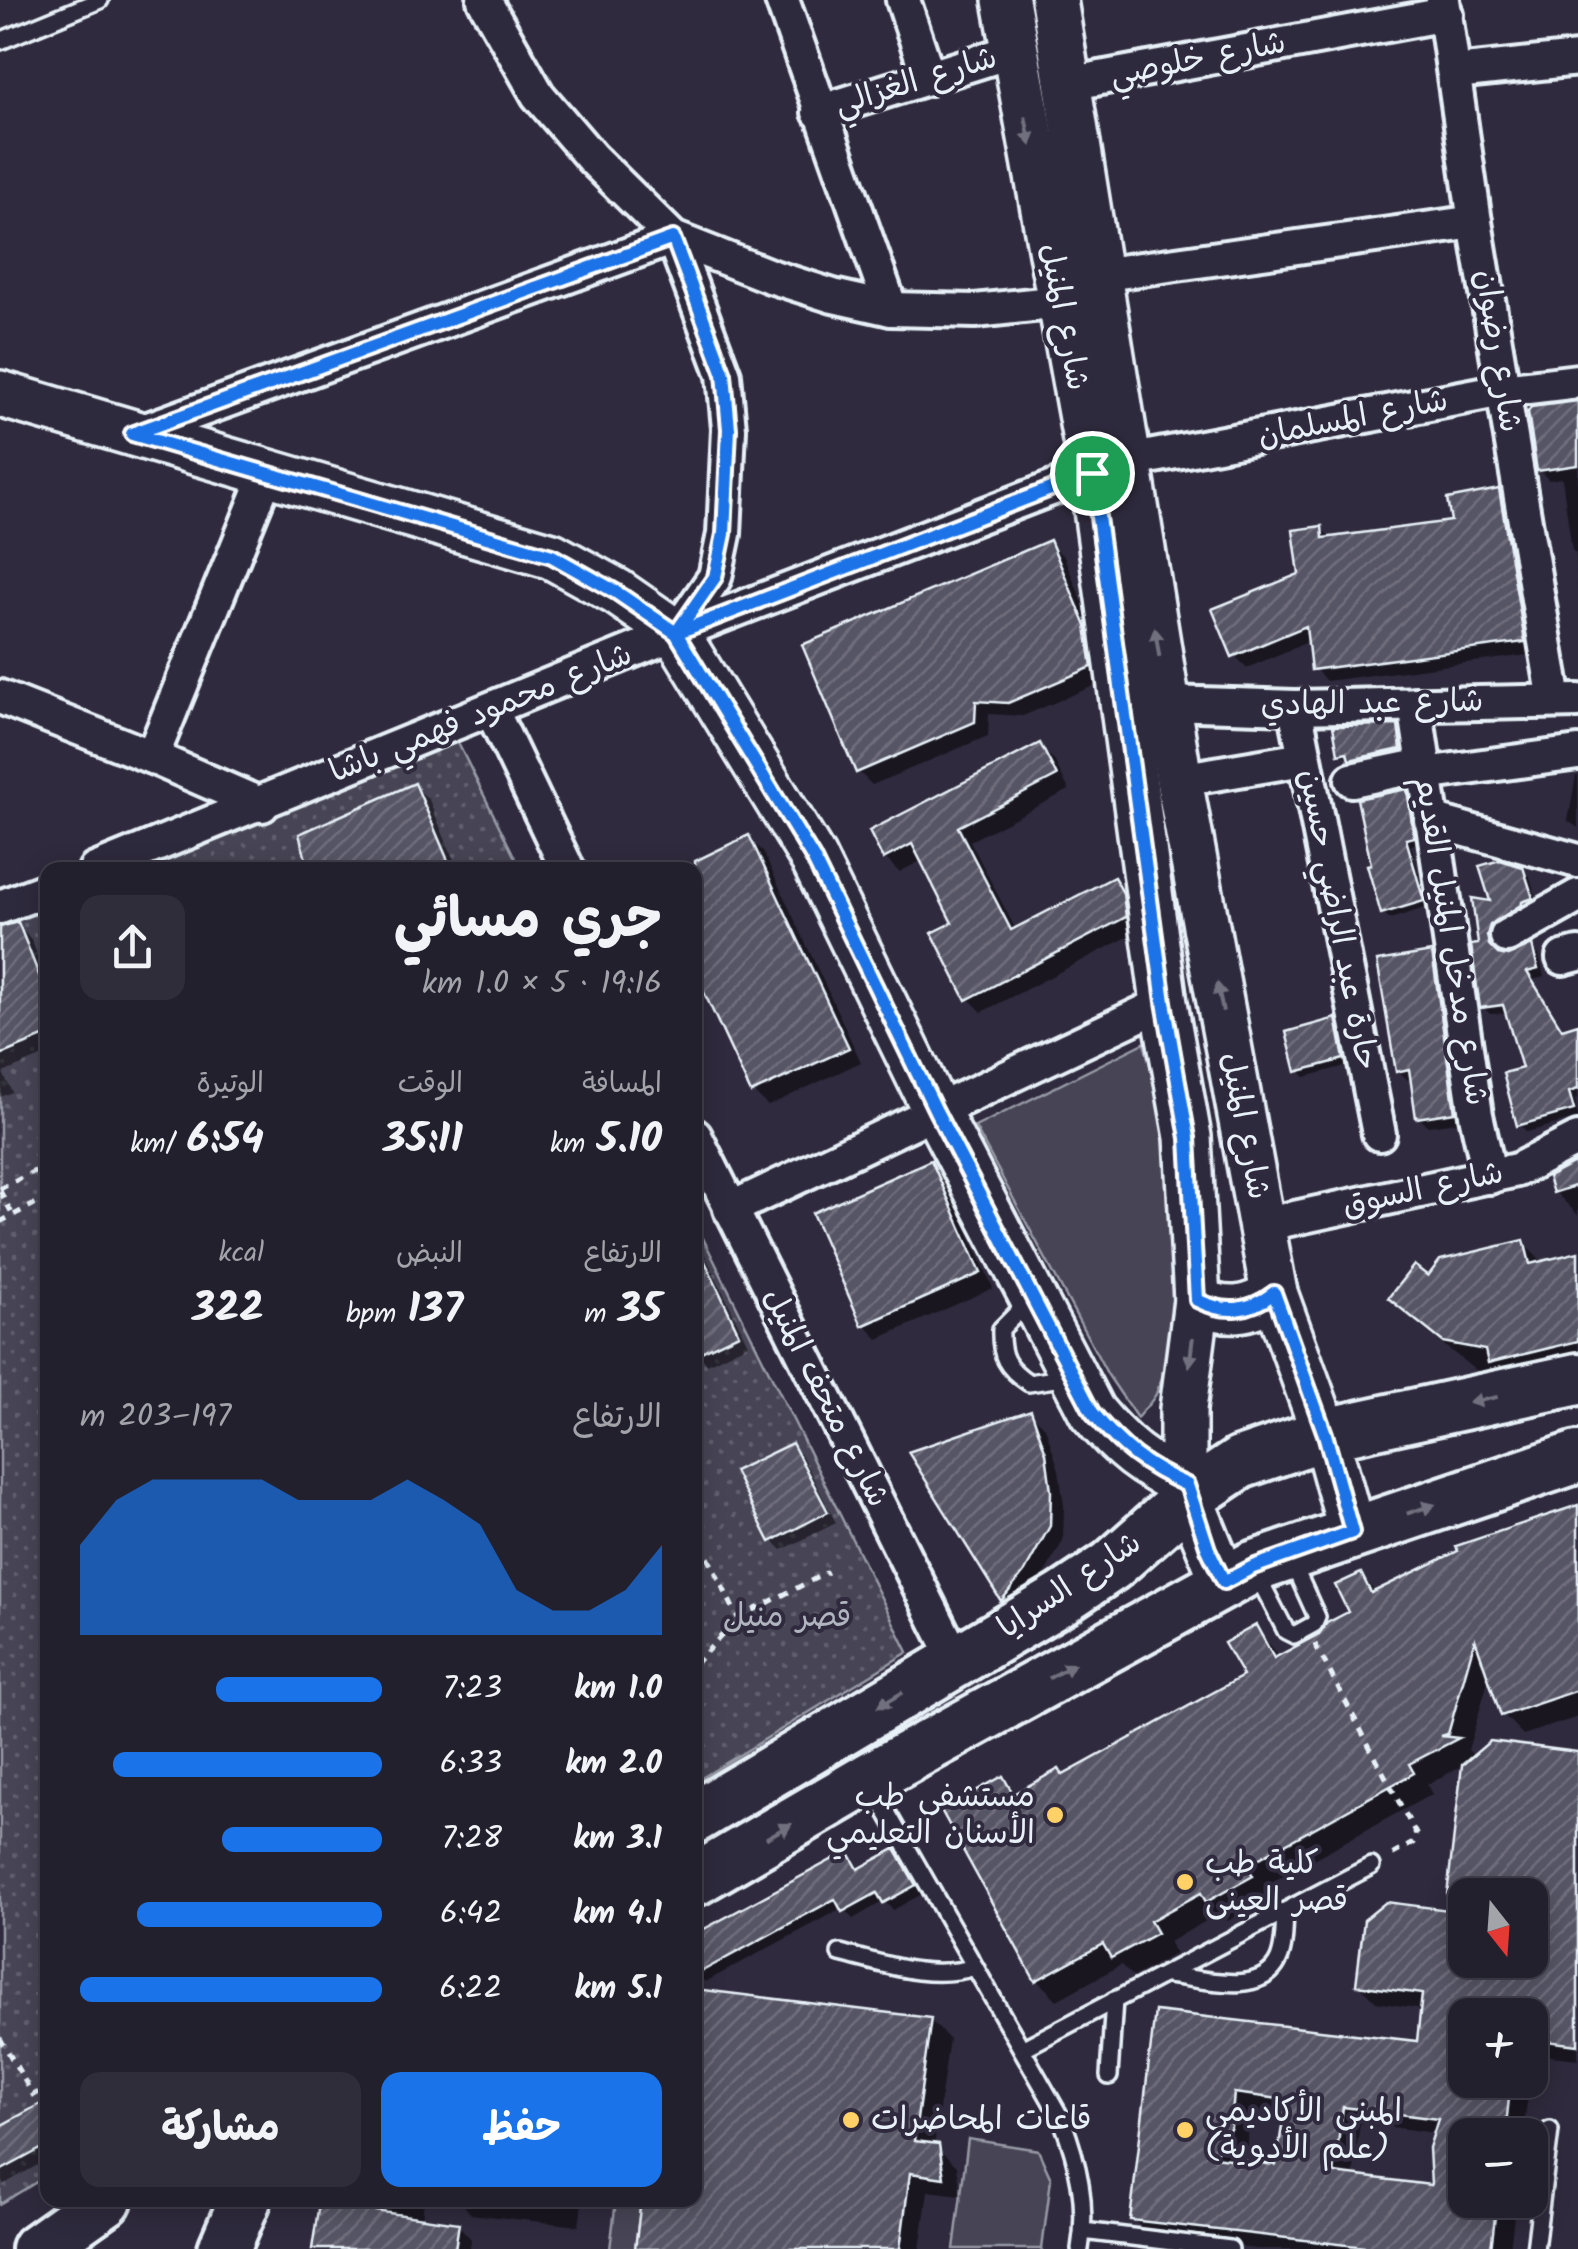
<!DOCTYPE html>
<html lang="ar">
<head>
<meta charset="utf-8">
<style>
  body { margin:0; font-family:Kalam,"Playpen Sans Arabic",sans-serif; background:#2f2d3a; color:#f1f3f6; direction:rtl; height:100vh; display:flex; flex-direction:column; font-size:38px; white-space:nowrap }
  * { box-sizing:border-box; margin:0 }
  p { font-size:32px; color:#a3a3aa }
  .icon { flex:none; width:55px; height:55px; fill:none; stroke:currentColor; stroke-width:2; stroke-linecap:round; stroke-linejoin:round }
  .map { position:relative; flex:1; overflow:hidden; direction:ltr }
  .drawer { position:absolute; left:40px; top:862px; width:662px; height:1345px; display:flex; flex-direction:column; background:#23202e; border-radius:20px; box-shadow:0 5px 25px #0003,0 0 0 2px #403e4a; direction:rtl }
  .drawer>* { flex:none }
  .needle { width:65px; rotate:163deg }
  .controls { position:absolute; left:1448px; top:1878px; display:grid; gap:20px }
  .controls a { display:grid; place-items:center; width:100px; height:100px; border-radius:20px; background:#23202e; box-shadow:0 5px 25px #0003,0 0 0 2px #403e4a; font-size:50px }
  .pin { position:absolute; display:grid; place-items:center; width:85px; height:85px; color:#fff; margin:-42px; border:5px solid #fff; border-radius:50%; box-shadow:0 2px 10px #0007 }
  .round { display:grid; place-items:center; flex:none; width:105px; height:105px; border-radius:20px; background:#2f2d3a }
  .head { display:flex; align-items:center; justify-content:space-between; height:170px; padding:0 40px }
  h1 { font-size:55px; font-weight:700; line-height:75px }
  .metrics { display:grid; grid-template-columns:repeat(3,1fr); gap:15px; height:170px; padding:10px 40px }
  .metrics div { display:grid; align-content:center }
  .metrics b { font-size:42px; font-weight:700 }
  .metrics small { font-size:28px; font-weight:400 }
  .metrics p { font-size:28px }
  .chart { height:280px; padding:20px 40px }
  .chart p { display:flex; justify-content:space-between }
  .chart svg { width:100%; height:180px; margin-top:10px; fill:#1a73e8; opacity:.7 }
  .button { display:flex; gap:20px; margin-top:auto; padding:20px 40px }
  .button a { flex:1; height:115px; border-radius:20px; background:#1a73e8; color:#fff; font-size:40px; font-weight:700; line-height:115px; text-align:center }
  .button a+a { background:#2f2d3a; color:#f1f3f6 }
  ul { padding:0 40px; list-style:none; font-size:32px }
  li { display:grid; grid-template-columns:160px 120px 1fr; align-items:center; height:75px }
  li i { height:25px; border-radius:12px; background:#1a73e8 }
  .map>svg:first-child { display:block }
  .green { fill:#464455; stroke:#979aa6; stroke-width:2.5 }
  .park { fill:url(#park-dots); stroke:#979aa6; stroke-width:2.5 }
  .shadow { fill:#0007; fill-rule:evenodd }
  .building { fill:url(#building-hatch); stroke:#e8f1f8; stroke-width:2.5; fill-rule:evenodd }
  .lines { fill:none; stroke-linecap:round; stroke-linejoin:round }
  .lane-casing { stroke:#e8f1f8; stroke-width:22 }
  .street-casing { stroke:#e8f1f8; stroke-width:40 }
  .secondary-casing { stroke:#e8f1f8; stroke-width:52 }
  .primary-casing { stroke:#e8f1f8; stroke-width:58 }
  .path { stroke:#e8f1f8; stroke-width:5; stroke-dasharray:8 8; stroke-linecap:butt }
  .lane { stroke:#2f2a3d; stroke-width:15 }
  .street { stroke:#2f2a3d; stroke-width:32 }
  .secondary { stroke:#2f2a3d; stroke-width:45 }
  .primary { stroke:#2f2a3d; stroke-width:50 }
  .oneway { fill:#70707e }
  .route-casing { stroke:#fff; stroke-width:20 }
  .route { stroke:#1a73e8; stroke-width:12 }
  .poi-dot { fill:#ffd166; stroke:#2f2a3d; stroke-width:4 }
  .labels { text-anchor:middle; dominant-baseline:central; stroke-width:8; stroke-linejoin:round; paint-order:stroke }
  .street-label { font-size:32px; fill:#e8f1f8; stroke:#2f2a3d }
  .park-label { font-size:32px; fill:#afb4bf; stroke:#2f2a3d }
  .poi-label { font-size:32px; fill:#e8f1f8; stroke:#2f2a3d; text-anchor:start }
</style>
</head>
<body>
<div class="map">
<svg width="1578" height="2249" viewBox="0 0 1578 2249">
  <defs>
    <pattern id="park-dots" width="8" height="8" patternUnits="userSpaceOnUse" patternTransform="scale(2.5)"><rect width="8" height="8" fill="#464455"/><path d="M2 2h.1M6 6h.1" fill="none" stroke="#615f6e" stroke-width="1.8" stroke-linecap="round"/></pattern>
    <pattern id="building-hatch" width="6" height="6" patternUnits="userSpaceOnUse" patternTransform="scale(2.5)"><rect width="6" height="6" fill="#575565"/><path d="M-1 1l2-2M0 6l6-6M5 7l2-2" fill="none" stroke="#6f6e7c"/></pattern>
  </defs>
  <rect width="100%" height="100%" fill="#2f2a3d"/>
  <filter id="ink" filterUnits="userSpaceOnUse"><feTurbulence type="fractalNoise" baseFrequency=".01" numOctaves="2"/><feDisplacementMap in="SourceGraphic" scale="20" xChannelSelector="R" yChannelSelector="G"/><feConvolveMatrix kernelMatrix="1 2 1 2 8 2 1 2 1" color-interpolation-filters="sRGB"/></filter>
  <g filter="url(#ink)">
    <g class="green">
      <path d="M1144,1043C1172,1141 1197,1297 1156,1394C1152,1402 1143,1410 1137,1418L1108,1375L975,1127Z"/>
      <path d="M968,2139L1038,2150L1051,2179L1042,2249H954Z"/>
      <path d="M616,2200H641L635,2249H610Z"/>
    </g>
    <g class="park">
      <path d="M454,735L521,870H111Z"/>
      <path d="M47,895L48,2175L0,2204V914Z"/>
      <path d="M695,1222L908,1652L695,1782Z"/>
    </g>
    <g class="shadow">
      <path d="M1578,404V591L1576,554L1572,550L1562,478L1549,480L1539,470Z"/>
      <path d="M1498,491L1511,504L1536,654L1326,681L1314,668L1310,641L1247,668L1234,655L1302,575L1321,529L1332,539L1454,524Z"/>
      <path d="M1049,543L1064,557L1099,642L1105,681L1023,716L989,714L988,736L872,785L858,771Z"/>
      <path d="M1397,727L1404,734L1407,755L1358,766L1341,753Z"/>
      <path d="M1040,746L1054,760L1069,790L970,841L1016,930L1114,880L1128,894L1139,931L982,1012L968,998L956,924L923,860L899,872L885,858Z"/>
      <path d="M1576,776H1578V828L1568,821Z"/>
      <path d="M415,786L429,800L458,870H312Z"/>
      <path d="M1407,791L1413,798L1420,843L1411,845L1428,907L1390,919L1383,912Z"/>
      <path d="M749,838L763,852L861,1062L768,1106L753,1092L695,967V870H681Z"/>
      <path d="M1522,869L1530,877L1539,906L1494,944L1496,956L1508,958L1532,948L1539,955L1544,977L1532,980L1564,1031L1578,1043V1098L1575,1099L1578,1118L1527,1132L1519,1124L1525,1069L1508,1013L1490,1014L1483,1007L1480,946L1493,904Z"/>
      <path d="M17,925L31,939L48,981V1054L3,1073L12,1092L0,1097V929Z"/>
      <path d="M1431,955L1440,964L1464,1121L1428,1126L1418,1117L1413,1079L1408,1080L1398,1071Z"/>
      <path d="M1335,1021L1342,1028L1349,1065L1305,1077L1298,1070Z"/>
      <path d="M930,1163L944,1177L993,1288L878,1339L864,1324Z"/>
      <path d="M1578,1164V1215L1555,1192L1551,1178Z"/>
      <path d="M695,1234L748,1344L707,1364L695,1350Z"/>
      <path d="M1523,1243L1543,1263L1578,1254V1376H1504L1475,1370L1420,1326L1391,1298Z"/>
      <path d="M1030,1413L1045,1427L1059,1470L1064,1506L1063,1541L1038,1585L1016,1613L1003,1600L912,1454Z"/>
      <path d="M792,1446L802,1456L836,1523L782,1550L772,1540Z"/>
      <path d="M1578,1508V1717L1523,1735L1503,1714L1490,1675L1468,1750L1475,1757L1578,1754V1934L1530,1928V1895H1465V1960L1530,1958L1578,1964V2059L1533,2054L1523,2135H1465V2200H1516L1510,2249H1257L1150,2237L1133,2219L1157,2014L1419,2044L1423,2009L1376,2002L1358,1984L1447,1912L1465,1764L1427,1785L1432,1794L1266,1885L1272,1896L1228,1921L1220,1913L1169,1942L1175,1954L1133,1977L1121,1965L1057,2000L1037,1980L1003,1779L1018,1794L1064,1777L1246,1677L1256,1628L1281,1658L1321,1636L1351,1613L1360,1576L1377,1593ZM1465,2015H1530V2080H1465ZM1251,2109L1286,2114L1279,2168L1238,2163L1247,2145ZM1360,2123L1436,2133L1434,2187L1353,2177Z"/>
      <path d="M895,1852L922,1894L893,1910L884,1901L853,1919L843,1908L705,1982L697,1974L695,1937L848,1854L860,1871Z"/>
      <path d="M695,1991L930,2020L949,2039L934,2146L957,2166L961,2195L928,2191L920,2249H637L643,2200H695Z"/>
      <path d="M48,2103V2159L3,2185L0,2128Z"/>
      <path d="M352,2200H424L422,2220L458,2225L471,2239L470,2249H315L351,2210Z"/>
      <path d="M465,2200H579L582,2203L579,2226L471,2214L465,2207Z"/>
    </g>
    <g class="building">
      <path d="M1578,401V465L1537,471L1528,412L1531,407Z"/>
      <path d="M1499,489L1525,642L1311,670L1306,626L1232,657L1212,609L1299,574L1293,530L1322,526L1323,538L1451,521L1447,499Z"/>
      <path d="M1050,540L1086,626L1092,667L1008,703L976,701L975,722L856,773L802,645Z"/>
      <path d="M1398,725L1401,749L1349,760L1347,752L1338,754L1333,726Z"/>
      <path d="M1040,743L1057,776L958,827L1011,930L1114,877L1123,893L1126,917L966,1000L932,933L952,923L912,844L883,859L869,831Z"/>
      <path d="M415,783L452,870H309L299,834Z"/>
      <path d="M1407,789L1414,837L1406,839L1424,901L1381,914L1367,865L1371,864L1357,799Z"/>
      <path d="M749,835L849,1048L751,1093L695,973V861Z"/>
      <path d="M1500,860L1523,867L1533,898L1522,902V904L1490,925L1487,935L1489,945L1498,954L1508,956L1532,945L1538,969L1527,972L1562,1029L1578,1024V1089L1569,1092L1574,1110L1517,1126L1503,1073L1522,1068L1503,1005L1480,1008L1471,945L1478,944L1472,898L1490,901L1479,866Z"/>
      <path d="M18,922L48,998V1035L0,1055V927Z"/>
      <path d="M1432,952L1455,1112L1416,1118L1409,1069L1396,1072L1377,961Z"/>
      <path d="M1336,1018L1344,1059L1296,1072L1286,1032Z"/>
      <path d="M931,1160L981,1273L862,1326L812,1213Z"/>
      <path d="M1575,1163L1578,1185L1553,1193L1548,1177Z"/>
      <path d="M695,1240L739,1334L695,1355Z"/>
      <path d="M1524,1240L1530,1264L1578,1252V1341L1488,1363L1485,1350L1443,1342L1388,1298L1414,1265L1428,1276L1440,1260Z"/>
      <path d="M1031,1410L1046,1453L1051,1491L1050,1526L1025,1571L1001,1601L908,1452Z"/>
      <path d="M792,1443L828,1512L770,1542L734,1471Z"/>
      <path d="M1578,1505V1690L1501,1716L1475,1639L1448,1734L1441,1736L1459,1738L1409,1764L1414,1773L1247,1865L1253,1876L1206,1902L1201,1893L1150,1921L1157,1933L1111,1958L1103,1944L1035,1981L941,1810L1003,1776L1013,1794L1059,1769L1063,1775L1243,1676L1224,1643L1256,1625L1274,1658L1319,1634L1327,1623L1348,1612L1335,1585L1361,1573L1371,1593L1458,1551L1456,1546Z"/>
      <path d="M1490,1741L1578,1752V2045L1530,2039V2015H1465V2080H1511L1505,2135H1465V2200H1497L1491,2249H1382L1130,2220L1155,2011L1417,2041L1422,1994L1356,1985L1364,1920L1386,1902L1465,1912V1960H1530V1895H1447L1462,1765ZM1234,2093L1286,2100L1276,2165L1214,2157L1231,2127ZM1343,2107L1438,2119L1429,2148L1431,2185L1334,2173Z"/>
      <path d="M895,1849L916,1885L883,1903L877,1893L842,1912L835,1899L695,1975V1934L848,1851L858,1869Z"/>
      <path d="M695,1989L931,2018L914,2141L939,2144L944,2178L910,2173L900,2249H635L641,2200H695Z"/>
      <path d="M48,2100V2145L0,2171V2126Z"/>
      <path d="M319,2203L459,2223L455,2249H312Z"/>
    </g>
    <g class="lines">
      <g class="lane-casing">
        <g id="lane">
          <path d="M0,41L100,0"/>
          <path d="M1029,1301L1001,1329C1000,1356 1006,1368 1029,1383L1068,1377"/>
          <path d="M1256,1573L1286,1631L1294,1635L1314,1624L1317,1617L1292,1562"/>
          <path d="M872,1786L1062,2120C1078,2162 1088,2204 1080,2249"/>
          <path d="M840,1953C885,1964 929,1981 975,1967"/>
          <path d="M1167,1975C1199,1978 1263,1998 1279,1959C1285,1945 1284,1926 1285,1911"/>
          <path d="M1022,2049L1371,1866"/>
          <path d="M1109,2076L1114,2000"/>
          <path d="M1083,2231L1230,2249"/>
          <path d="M1535,2249L1550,2130"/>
        </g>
      </g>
      <g class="street-casing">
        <g id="street">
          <path d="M484,0L538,95L592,158L673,238L770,276L833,296L891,309L975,311L1061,302"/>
          <path d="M782,0L891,309"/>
          <path d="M903,0L929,78"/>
          <path d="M1443,0L1475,222L1555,701"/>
          <path d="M1455,72L1578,59"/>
          <path d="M1068,84L1446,14"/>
          <path d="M819,112L1013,51"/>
          <path d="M1098,275L1475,222"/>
          <path d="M132,435L673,238L724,375L729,429L724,534L715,577L676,633"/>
          <path d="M1128,461L1503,390L1578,381"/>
          <path d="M0,697L152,757L262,805"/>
          <path d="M1167,703L1295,707L1578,701"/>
          <path d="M1415,704L1476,1115L1490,1177"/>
          <path d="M1295,707L1379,1134"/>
          <path d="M492,711L568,870"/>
          <path d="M152,757L267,474"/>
          <path d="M1424,774L1578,753"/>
          <path d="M1179,780L1304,759"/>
          <path d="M1352,780L1423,765"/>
          <path d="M1431,820L1578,861"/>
          <path d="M95,870L676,633L1092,473"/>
          <path d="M0,907L48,889"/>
          <path d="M1507,936L1578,896"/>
          <path d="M1563,958L1578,954"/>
          <path d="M695,1136L956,1660"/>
          <path d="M730,1209L1164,1003"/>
          <path d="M1262,1225L1517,1170L1578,1139"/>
        </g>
      </g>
      <g class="secondary-casing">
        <g id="secondary">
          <path d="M1006,0L1092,473L1164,1003L1188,1137L1197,1300L1183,1409V1459L1189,1497L1224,1582"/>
          <path d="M1054,0L1179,780L1274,1293L1325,1434L1352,1532"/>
          <path d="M0,394L552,556L617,592L676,633L813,858L936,1111L1092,1412C1122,1448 1144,1466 1187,1485"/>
          <path d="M1197,1300C1225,1314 1250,1312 1274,1293"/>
        </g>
      </g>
      <g class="primary-casing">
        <g id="primary">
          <path d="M695,1817L1063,1598L1111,1566L1189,1497L1240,1463L1325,1434L1578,1379"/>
          <path d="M695,1880L868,1779L1253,1567L1578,1457"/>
          <path d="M37,2249L106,2200"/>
          <path d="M224,2249L245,2200"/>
        </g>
      </g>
      <g class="path">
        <path d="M0,1189L48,1164"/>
        <path d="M0,1191L13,1215"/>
        <path d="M0,1222L48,1197"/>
        <path d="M701,1543L738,1618"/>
        <path d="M1315,1644L1416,1834L1413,1843L1388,1857"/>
        <path d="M695,1664L738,1618L828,1572"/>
        <path d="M0,2038L33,2095L48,2087"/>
      </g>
      <use href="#lane" class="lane"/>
      <use href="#street" class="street"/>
      <use href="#secondary" class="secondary"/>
      <use href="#primary" class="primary"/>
    </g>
    <defs><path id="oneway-solid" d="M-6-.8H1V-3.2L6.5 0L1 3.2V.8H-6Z" transform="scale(2.5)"/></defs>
    <g class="oneway">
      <use href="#oneway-solid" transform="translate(1028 131) rotate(79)"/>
      <use href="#oneway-solid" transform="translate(1157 642) rotate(-99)"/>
      <use href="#oneway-solid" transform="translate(1220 997) rotate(-101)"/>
      <use href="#oneway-solid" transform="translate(1191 1352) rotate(97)"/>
      <use href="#oneway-solid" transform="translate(1483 1400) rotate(168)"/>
      <use href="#oneway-solid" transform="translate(1421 1509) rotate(-18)"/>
      <use href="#oneway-solid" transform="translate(1062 1671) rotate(-29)"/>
      <use href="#oneway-solid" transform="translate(890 1700) rotate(149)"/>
      <use href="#oneway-solid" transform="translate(779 1831) rotate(-30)"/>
    </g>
  </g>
  <g class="lines" filter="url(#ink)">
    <g class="route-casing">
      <path id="route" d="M1092,473L676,633L616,592L552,556L132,434L673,238L724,374L729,429L724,534L715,577L676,633L813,858L936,1111L1092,1412C1122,1448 1144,1466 1187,1485L1208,1549L1224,1582L1253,1567L1352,1532L1325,1434L1274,1293C1249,1312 1225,1314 1197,1300L1188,1138L1164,1002L1092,473"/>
    </g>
    <use href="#route" class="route"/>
  </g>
  <g class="poi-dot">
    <circle cx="1055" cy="1815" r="10"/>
    <circle cx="1185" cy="1882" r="10"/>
    <circle cx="851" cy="2120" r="10"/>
    <circle cx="1185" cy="2130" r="10"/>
  </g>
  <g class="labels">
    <g class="street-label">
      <text transform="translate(1198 60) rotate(-11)">شارع خلوصي</text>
      <text transform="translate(916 82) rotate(-17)">شارع الغزالي</text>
      <text transform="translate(1063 317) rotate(79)">شارع المنيل</text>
      <text transform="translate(1497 351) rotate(81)">شارع رضوان</text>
      <text transform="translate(1353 419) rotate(-11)">شارع المسلمان</text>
      <text transform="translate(1372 704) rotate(-1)">شارع عبد الهادي</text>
      <text transform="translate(481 714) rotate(-22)">شارع محمود فهمي باشا</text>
      <text transform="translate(1337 920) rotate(79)">حارة عبد الراضي حسين</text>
      <text transform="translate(1450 941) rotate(81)">شارع مدخل المنيل القديم</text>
      <text transform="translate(1244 1126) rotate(79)">شارع المنيل</text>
      <text transform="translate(1423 1190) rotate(-12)">شارع السوق</text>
      <text transform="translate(825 1398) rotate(63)">شارع متحف المنيل</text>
      <text transform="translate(1070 1586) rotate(-34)">شارع السرايا</text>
    </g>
    <g class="park-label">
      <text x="787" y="1617">قصر منيل</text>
    </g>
    <g class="poi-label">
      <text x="1035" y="1797" text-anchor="end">مستشفى طب<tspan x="1035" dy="37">الأسنان التعليمي</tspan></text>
      <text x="1205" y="1864">كلية طب<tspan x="1205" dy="37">قصر العينى</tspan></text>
      <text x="1205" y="2112">المبنى الأكاديمي<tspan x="1205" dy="37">(علم الأدوية)</tspan></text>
      <text x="871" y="2120">قاعات المحاضرات</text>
    </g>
  </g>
</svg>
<div class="controls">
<a><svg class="needle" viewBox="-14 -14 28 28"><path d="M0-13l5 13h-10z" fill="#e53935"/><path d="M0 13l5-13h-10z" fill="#a3a3aa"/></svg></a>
<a>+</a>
<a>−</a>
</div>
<div class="pin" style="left:1092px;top:473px;background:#1e9e55"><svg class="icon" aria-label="arrive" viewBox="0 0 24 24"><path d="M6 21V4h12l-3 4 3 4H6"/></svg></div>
<section class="drawer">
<div class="head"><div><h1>جري مسائي</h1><p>19:16 · 5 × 1.0 km</p></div><a class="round"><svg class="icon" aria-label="share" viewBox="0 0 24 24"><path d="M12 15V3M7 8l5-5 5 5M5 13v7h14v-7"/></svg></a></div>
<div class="metrics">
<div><p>المسافة</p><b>5.10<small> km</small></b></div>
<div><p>الوقت</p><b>35:11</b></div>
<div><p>الوتيرة</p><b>6:54<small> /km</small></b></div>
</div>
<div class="metrics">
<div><p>الارتفاع</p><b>35<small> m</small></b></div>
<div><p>النبض</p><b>137<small> bpm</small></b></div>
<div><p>kcal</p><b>322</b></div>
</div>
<div class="chart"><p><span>الارتفاع</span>197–203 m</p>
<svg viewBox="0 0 160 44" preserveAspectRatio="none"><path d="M0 44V22L10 11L20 6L30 6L40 6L50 6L60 11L70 11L80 11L90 6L100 11L110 17L120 33L130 38L140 38L150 33L160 22V44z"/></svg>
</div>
<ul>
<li><b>1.0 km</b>7:23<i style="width:55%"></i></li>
<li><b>2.0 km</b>6:33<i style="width:89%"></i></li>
<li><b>3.1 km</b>7:28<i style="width:53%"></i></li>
<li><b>4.1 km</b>6:42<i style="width:81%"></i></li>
<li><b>5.1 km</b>6:22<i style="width:100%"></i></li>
</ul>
<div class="button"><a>حفظ</a><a>مشاركة</a></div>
</section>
</div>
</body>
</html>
